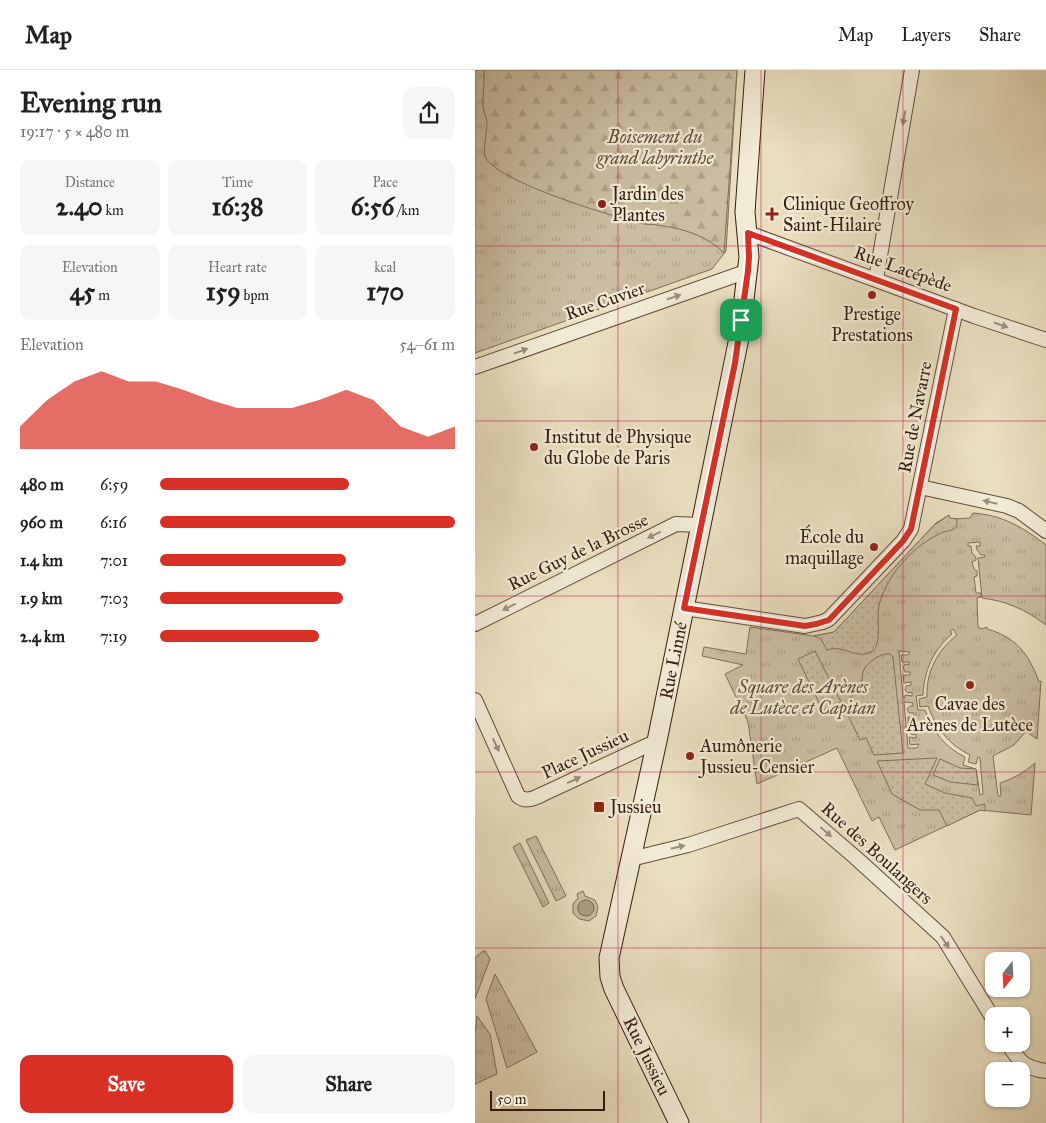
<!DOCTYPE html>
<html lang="en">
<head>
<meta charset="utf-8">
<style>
  body { margin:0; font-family:"IM FELL Great Primer",serif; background:#f6f6f6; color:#202124; height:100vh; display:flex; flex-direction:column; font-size:19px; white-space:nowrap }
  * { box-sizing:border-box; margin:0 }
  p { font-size:16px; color:#757577 }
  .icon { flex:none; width:28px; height:28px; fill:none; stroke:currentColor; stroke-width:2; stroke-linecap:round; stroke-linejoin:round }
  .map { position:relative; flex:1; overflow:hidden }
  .panel { display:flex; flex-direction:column; background:#fff; width:475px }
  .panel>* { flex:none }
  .needle { width:32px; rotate:198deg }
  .controls { position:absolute; left:510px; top:882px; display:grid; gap:10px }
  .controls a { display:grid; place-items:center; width:45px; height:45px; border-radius:10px; background:#fff; box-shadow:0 1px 4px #0004; font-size:25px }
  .scale { position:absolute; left:15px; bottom:12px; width:115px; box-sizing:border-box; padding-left:5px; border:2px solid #351e12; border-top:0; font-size:14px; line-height:18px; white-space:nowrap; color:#351e12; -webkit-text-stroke:4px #f1ead5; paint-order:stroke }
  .pin { position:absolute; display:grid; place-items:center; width:42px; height:42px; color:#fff; margin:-21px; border-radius:10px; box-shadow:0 2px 8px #0006 }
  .round { display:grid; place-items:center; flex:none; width:52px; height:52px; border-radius:10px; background:#f6f6f6 }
  .head { display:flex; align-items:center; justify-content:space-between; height:85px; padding:0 20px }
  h1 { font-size:28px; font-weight:700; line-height:38px }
  .metrics { display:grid; grid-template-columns:repeat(3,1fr); gap:8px; height:85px; padding:5px 20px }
  .metrics div { display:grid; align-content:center; border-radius:10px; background:#f6f6f6; text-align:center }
  .metrics b { font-size:25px; font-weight:700 }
  .metrics small { font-size:14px; font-weight:400 }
  .metrics p { font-size:14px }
  .chart { height:140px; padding:10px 20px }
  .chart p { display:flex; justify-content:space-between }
  .chart svg { width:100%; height:90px; margin-top:5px; fill:#d93025; opacity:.7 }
  .action { display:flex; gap:10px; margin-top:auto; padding:10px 20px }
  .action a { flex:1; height:58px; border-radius:10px; background:#d93025; color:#fff; font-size:20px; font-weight:700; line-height:58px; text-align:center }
  .action a+a { background:#f6f6f6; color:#202124 }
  ul { padding:0 20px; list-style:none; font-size:16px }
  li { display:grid; grid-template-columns:80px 60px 1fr; align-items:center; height:38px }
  li i { height:12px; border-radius:6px; background:#d93025 }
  header { display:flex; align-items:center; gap:30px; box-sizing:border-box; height:70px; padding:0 25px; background:#fff; border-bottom:1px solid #e0e0e0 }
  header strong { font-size:24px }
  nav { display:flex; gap:28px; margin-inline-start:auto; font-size:18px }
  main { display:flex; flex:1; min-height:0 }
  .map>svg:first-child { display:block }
  .grass { fill:url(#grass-tufts); stroke:#806e5a; fill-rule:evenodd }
  .forest { fill:url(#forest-firs); stroke:#806e5a }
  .garden { fill:url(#garden-dots); stroke:#806e5a }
  .water { fill:url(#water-ripples); stroke:#7c6a56 }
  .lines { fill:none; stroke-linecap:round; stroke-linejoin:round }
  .street-casing { stroke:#624e3d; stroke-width:16 }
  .secondary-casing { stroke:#351e12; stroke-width:21 }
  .street { stroke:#f1ead5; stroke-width:14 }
  .secondary { stroke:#f1ead5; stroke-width:19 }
  .oneway { fill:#9c8e7d }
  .route-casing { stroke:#fff; stroke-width:10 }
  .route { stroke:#d93025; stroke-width:6 }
  .grid { fill:none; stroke:#c2185b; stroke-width:1; stroke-opacity:0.55 }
  .poi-dot { fill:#8f2418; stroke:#f1ead5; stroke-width:2 }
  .labels { text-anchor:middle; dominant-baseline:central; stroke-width:4.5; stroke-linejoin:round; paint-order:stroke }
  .park-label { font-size:18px; font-style:italic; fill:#624e3d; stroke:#f1ead5 }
  .poi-label { font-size:18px; fill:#351e12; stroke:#f1ead5; text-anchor:start }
  .street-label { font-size:18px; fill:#351e12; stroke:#f1ead5 }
</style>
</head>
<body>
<header>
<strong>Map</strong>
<nav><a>Map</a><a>Layers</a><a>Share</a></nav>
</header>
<main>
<section class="panel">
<div class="head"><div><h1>Evening run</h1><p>19:17 · 5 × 480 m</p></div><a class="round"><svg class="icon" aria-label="share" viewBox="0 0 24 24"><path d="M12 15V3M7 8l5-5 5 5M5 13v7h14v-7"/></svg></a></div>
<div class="metrics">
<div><p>Distance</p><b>2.40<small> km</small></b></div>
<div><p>Time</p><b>16:38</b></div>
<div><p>Pace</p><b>6:56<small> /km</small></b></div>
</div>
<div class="metrics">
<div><p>Elevation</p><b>45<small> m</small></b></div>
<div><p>Heart rate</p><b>159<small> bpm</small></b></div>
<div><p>kcal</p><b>170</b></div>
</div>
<div class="chart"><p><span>Elevation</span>54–61 m</p>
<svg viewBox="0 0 160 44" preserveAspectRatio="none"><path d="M0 44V33L10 20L20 11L30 6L40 11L50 11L60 15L70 20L80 24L90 24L100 24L110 20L120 15L130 20L140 33L150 38L160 33V44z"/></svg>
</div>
<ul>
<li><b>480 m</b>6:59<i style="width:64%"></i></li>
<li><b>960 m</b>6:16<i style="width:100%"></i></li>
<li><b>1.4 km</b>7:01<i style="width:63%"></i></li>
<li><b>1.9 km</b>7:03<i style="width:62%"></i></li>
<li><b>2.4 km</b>7:19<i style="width:54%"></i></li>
</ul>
<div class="action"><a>Save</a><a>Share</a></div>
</section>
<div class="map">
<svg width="571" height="1053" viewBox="0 0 571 1053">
  <defs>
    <pattern id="grass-tufts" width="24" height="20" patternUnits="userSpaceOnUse" patternTransform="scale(1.25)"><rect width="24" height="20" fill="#cabda2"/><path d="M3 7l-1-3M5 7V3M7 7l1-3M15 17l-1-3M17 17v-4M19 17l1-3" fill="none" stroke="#aea28a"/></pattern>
    <pattern id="forest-firs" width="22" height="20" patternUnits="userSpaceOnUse" patternTransform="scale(1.25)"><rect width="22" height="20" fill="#cabda2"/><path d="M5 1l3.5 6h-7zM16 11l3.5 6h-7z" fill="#aea28a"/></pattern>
    <pattern id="garden-dots" width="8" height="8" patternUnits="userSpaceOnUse" patternTransform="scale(1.25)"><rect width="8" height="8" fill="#cabda2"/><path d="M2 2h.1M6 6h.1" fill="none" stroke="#aea28a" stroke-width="1.8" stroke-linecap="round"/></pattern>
    <pattern id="water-ripples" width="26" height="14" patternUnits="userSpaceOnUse" patternTransform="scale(1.25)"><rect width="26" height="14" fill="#ac9d84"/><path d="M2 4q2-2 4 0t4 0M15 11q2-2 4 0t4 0" fill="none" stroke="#8d7f6b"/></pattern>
  </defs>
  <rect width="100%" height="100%" fill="#e9debf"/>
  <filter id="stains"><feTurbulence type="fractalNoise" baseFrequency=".004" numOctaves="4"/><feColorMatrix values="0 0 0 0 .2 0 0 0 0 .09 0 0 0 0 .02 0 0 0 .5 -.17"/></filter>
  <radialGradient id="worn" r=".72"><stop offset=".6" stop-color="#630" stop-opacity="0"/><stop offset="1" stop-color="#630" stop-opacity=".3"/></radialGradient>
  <g class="grass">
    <path d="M0,0H262L251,181L237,199L0,283Z"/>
    <path d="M498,443C527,445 548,457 571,475V555C551,540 532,531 507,528L503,488L510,487V485H506L502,480L501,476H505V472L493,473V476H496L497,483L501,487V490L497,492L499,499L502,501V506L499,507L501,523H506V527L502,528L503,557L507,559L512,557V559C541,567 554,584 564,612L566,611L562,669L552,662L553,659L539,675L518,686L523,726H526L525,713C539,708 549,703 560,693L556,745L505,740L420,780L404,747L397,751L362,678L282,714L273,652L250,604L268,595L227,586L229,577L271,584L275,557L339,566L359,562L461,453L474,445V448L478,449L495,448ZM478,559L482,565C462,581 451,602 452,627L444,629L445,637L453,636C461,658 473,674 495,685L493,692L501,694L503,687L505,688L508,724L505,725L501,699L488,695L490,687C469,677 458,661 450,640H443L441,626L448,625C449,601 458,580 477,564L475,561ZM424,581L435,582L433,585H426L427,592H434V595L430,594L428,597L430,602H435V605H428L429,613L436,612V615L431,616L430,620L433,623L437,622V626L430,625V628H428ZM429,632L438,633V636H435L432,639L434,643H439V647H433V654L440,653V657L435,658L434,661L437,665L441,664V668L434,667L435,675L444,674L442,678H433Z"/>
    <path d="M61,766L91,826L81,831L51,770Z"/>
    <path d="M45,773L74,833L68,837L38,777Z"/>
    <path d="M108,821L110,826L120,830L123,837L121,846L114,851L104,849L98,843V834L103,828L102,824ZM112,830L118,835L119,840L106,845C100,839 103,830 112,830Z"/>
    <path d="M8,881H10L15,889L0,929V888Z"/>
    <path d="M20,904L62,982L32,998L11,929Z"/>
    <path d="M2,946L15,964L22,1004L0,1014V963Z"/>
  </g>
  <path class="forest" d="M9,0H262L249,183C234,167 210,159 188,156C182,154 175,155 169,154C142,148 18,111 10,86C8,80 12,61 12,52C12,47 9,44 8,38C7,25 10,13 9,0Z"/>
  <g class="garden">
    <path d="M474,445L475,448L482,449C482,453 482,457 479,459C476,461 471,461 468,462C453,469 439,479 428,492C417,504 408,520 404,535C401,548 408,576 396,582C380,590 369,574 352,580L346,569L339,566L359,562L458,456Z"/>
    <path d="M340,581L366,632L348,641L323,589Z"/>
    <path d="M411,584H415L418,587L428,683L399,685L391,668L385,670L371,641L380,637L375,627C387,618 386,614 388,602C390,594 403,585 411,584Z"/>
    <path d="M462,688L450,714L470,723L497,728L501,736L510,734V741L505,740L472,756L464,740H445L417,724L402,691Z"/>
    <path d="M465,689L485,698L501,699L503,715L475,712L458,705Z"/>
  </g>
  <circle class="water" cx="111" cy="838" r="8"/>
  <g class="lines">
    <g class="street-casing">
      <g id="street">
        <path d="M273,163L499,246L571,270"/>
        <path d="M401,209L437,0"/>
        <path d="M0,297L273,201"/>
        <path d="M445,417L532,436L544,441L571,461"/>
        <path d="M209,538L330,556L348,552L354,549L428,471L436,459L481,239"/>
        <path d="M0,554L201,454L226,455"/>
        <path d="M0,630L43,726C51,733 60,728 68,724L182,671"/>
        <path d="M156,789L213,775L324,739L381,788L468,867L519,950"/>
        <path d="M533,974C545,992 549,998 571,1001"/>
      </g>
    </g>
    <g class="secondary-casing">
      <g id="secondary">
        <path id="s1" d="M204,1053L139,919L135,907L134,888L182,671L265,263L274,187L270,142L280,0"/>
      </g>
    </g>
    <use href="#street" class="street"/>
    <use href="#secondary" class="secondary"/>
  </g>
  <defs><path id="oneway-solid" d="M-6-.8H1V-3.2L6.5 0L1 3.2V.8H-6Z" transform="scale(1.25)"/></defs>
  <g class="oneway">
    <use href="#oneway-solid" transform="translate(429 48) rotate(100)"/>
    <use href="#oneway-solid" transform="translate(199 227) rotate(-19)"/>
    <use href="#oneway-solid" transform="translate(526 255) rotate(19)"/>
    <use href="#oneway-solid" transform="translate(46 281) rotate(-19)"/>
    <use href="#oneway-solid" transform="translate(515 432) rotate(-167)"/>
    <use href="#oneway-solid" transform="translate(179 465) rotate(154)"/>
    <use href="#oneway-solid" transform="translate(34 537) rotate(154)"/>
    <use href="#oneway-solid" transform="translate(21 675) rotate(65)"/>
    <use href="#oneway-solid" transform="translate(99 710) rotate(-25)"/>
    <use href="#oneway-solid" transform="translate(351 762) rotate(41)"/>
    <use href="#oneway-solid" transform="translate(203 777) rotate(-13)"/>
    <use href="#oneway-solid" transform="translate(470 872) rotate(55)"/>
  </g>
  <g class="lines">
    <g class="route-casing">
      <path id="route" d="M273,163L481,239L436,459L428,471L354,550L341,554L330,556L209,538L260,293L273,201L274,187Z"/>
    </g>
    <use href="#route" class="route"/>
  </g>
  <path class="grid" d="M143,0V1053M286,0V1053M428,0V1053M0,176H571M0,351H571M0,526H571M0,702H571M0,878H571"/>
  <g class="poi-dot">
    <circle cx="127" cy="134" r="5"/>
    <path d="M294.5 136.5h5v5h5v5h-5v5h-5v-5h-5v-5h5z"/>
    <circle cx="397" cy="225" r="5"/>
    <circle cx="59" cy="377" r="5"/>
    <circle cx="399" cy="477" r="5"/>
    <circle cx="495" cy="615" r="5"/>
    <circle cx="215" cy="686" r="5"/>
    <rect x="118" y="731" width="12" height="12" rx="2.5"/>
  </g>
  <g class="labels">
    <g class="park-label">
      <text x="180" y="67">Boisement du<tspan x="180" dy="21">grand labyrinthe</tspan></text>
      <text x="328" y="617">Square des Arènes<tspan x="328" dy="21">de Lutèce et Capitan</tspan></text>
    </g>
    <g class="poi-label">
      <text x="137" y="124">Jardin des<tspan x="137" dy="21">Plantes</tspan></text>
      <text x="308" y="134">Clinique Geoffroy<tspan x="308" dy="21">Saint-Hilaire</tspan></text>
      <text x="397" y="244" text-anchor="middle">Prestige<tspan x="397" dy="21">Prestations</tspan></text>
      <text x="69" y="367">Institut de Physique<tspan x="69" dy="21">du Globe de Paris</tspan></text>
      <text x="389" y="467" text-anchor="end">École du<tspan x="389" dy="21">maquillage</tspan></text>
      <text x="495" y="634" text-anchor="middle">Cavae des<tspan x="495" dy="21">Arènes de Lutèce</tspan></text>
      <text x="225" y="676">Aumônerie<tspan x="225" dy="21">Jussieu-Censier</tspan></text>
      <text x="135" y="737">Jussieu</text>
    </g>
    <g class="street-label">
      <text transform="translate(428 199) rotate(20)">Rue Lacépède</text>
      <text transform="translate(130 231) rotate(-19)">Rue Cuvier</text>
      <text transform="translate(440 347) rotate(-79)">Rue de Navarre</text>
      <text transform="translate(103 482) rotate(-26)">Rue Guy de la Brosse</text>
      <text stroke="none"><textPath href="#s1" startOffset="485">Rue Linné</textPath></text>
      <text transform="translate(110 684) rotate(-25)">Place Jussieu</text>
      <text transform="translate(402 783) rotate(42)">Rue des Boulangers</text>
      <text transform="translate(172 986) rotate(64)">Rue Jussieu</text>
    </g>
  </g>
  <rect width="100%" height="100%" filter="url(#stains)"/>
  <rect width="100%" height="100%" fill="url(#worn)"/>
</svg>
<div class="controls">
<a><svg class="needle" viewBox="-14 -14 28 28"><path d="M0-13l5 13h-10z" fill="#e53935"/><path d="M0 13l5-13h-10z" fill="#757577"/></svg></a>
<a>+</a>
<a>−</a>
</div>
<div class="scale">50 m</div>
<div class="pin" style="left:266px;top:250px;background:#1e9e55"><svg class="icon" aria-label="arrive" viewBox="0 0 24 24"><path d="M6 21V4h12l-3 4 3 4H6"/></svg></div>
</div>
</main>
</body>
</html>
